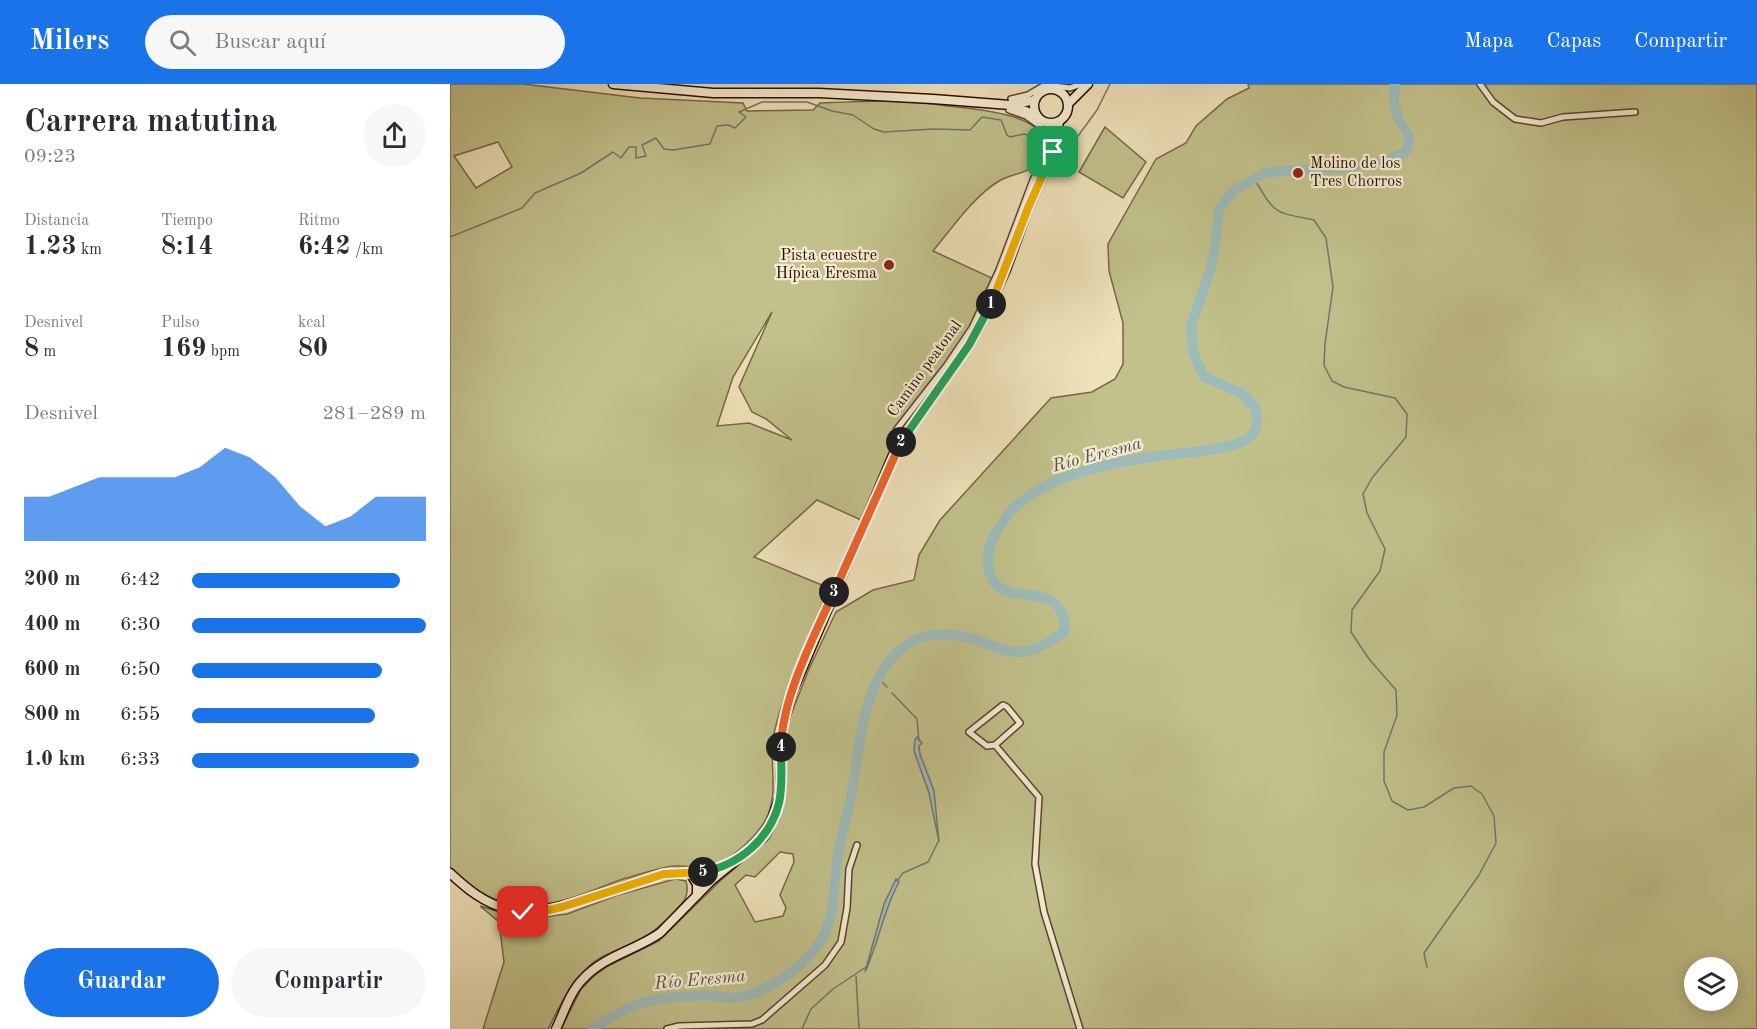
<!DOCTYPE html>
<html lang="es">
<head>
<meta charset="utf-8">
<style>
  body { margin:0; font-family:"Old Standard TT",serif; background:#f7f7f7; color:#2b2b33; height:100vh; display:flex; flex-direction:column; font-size:22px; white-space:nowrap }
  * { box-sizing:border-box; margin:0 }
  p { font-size:20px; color:#7c7c81 }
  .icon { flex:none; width:33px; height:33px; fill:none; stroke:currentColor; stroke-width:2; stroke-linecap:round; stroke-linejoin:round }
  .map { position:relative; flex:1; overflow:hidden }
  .sheet { display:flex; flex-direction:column; background:#fff; width:450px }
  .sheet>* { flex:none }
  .controls { position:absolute; left:1234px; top:873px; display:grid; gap:12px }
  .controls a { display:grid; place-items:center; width:54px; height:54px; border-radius:50%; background:#fff; box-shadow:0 3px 15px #0003; font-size:30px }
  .pin { position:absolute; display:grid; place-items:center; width:51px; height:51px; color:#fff; margin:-26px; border-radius:12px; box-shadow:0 3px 9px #0006 }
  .km { position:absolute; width:30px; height:30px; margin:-15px; border-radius:50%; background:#222; color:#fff; font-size:16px; line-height:30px; text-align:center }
  .round { display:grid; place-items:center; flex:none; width:63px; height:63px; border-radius:32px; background:#f7f7f7 }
  .summary { display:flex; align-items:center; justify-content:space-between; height:102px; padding:0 24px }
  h1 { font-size:33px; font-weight:700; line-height:45px }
  .figures { display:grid; grid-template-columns:repeat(3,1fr); gap:9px; height:102px; padding:6px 24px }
  .figures div { display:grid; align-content:center }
  .figures b { font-size:26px; font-weight:700 }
  .figures small { font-size:16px; font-weight:400 }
  .figures p { font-size:16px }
  .chart { height:168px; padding:12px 24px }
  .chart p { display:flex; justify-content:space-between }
  .chart svg { width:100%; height:108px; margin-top:6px; fill:#1a73e8; opacity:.7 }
  .button { display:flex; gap:12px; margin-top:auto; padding:12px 24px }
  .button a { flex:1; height:69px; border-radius:36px; background:#1a73e8; color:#fff; font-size:24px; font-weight:700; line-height:69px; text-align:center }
  .button a+a { background:#f7f7f7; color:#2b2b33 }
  ul { padding:0 24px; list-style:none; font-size:20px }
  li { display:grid; grid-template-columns:96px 72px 1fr; align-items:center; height:45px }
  li i { height:15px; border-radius:8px; background:#1a73e8 }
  header { display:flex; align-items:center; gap:36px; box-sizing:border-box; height:84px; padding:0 30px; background:#1a73e8; color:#fff }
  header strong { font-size:28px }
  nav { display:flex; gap:33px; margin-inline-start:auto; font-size:21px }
  .search { width:420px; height:54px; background:#f7f7f7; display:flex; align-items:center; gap:15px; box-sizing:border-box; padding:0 21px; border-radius:33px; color:#7c7c81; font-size:22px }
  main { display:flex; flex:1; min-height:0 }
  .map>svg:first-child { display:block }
  .green { fill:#c2c18b; stroke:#766646; stroke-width:1.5; fill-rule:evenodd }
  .water { fill:#9ebbba; stroke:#707570; stroke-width:1.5 }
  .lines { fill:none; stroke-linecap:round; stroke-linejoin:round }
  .stream { stroke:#707570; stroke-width:1.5 }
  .river { stroke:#9ebbba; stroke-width:10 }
  .street-casing { stroke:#5c4130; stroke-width:8 }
  .secondary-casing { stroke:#2b0b01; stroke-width:11 }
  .street { stroke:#f5edd3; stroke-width:5 }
  .secondary { stroke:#f5edd3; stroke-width:8 }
  .split-1-casing { stroke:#fff; stroke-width:12 }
  .split-2-casing { stroke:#fff; stroke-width:12 }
  .split-3-casing { stroke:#fff; stroke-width:12 }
  .split-4-casing { stroke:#fff; stroke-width:12 }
  .split-5-casing { stroke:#fff; stroke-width:12 }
  .split-6-casing { stroke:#fff; stroke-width:12 }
  .split-1 { stroke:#f5b400; stroke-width:8 }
  .split-2 { stroke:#22a559; stroke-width:8 }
  .split-3 { stroke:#f0652b; stroke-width:8 }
  .split-4 { stroke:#f0652b; stroke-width:8 }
  .split-5 { stroke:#22a559; stroke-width:8 }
  .split-6 { stroke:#f5b400; stroke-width:8 }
  .poi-dot { fill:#8f2418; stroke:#f5edd3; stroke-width:2 }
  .labels { text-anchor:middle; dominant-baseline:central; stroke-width:4.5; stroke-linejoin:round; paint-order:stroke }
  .poi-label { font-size:16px; fill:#2b0b01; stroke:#f5edd3; text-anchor:start }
  .street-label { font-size:16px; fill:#2b0b01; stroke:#f5edd3 }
  .water-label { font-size:18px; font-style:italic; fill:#59514b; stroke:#f5edd3 }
</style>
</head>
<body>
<header>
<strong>Milers</strong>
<div class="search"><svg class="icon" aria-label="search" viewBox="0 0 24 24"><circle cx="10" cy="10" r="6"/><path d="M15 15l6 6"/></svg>Buscar aquí</div>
<nav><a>Mapa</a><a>Capas</a><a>Compartir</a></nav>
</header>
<main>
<section class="sheet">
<div class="summary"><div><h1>Carrera matutina</h1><p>09:23</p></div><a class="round"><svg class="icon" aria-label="share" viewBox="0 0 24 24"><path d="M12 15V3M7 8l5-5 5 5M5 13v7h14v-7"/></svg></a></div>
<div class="figures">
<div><p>Distancia</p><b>1.23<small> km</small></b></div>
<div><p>Tiempo</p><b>8:14</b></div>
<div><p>Ritmo</p><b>6:42<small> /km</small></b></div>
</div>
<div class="figures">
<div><p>Desnivel</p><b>8<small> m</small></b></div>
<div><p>Pulso</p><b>169<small> bpm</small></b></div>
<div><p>kcal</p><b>80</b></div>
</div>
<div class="chart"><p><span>Desnivel</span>281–289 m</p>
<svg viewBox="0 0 160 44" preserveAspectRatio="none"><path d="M0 44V26L10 26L20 22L30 18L40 18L50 18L60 18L70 14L80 6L90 10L100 18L110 30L120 38L130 34L140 26L150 26L160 26V44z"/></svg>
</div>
<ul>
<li><b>200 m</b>6:42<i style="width:89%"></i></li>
<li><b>400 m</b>6:30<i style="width:100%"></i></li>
<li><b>600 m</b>6:50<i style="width:81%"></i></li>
<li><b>800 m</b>6:55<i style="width:78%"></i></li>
<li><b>1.0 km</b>6:33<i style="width:97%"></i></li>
</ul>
<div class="button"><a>Guardar</a><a>Compartir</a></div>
</section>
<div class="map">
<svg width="1307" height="945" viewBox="0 0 1307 945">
  <rect width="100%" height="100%" fill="#f0e3bb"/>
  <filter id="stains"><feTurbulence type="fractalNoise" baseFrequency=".00333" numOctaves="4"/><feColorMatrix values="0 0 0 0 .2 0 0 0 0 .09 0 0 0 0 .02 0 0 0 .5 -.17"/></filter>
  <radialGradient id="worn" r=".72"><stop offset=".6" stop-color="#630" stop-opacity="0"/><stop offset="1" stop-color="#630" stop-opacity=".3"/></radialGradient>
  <g class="green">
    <path d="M0,0H73L190,14L293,19L297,27L363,26L370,19C396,18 422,17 448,17C464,17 481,20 498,22C523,25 611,29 592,73C586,89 562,89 549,97C524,112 502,144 483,167L544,195L522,244L471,314L441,363L411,436L367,416L304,473L379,504C359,552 336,599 324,649C318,678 330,707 316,735C307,752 288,769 271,778C253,788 235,779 217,783C203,786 187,791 173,795C136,808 100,828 59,820C36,815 18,800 0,787ZM48,58L62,83L26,104L4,72ZM322,228L289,303L302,328L316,335L342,356L299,339L267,342L283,293Z"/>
    <path d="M798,0H1307V945H111L131,905L144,892L158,882L209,857L270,797L319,755L330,733L335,708V660L338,638L359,585L386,528L423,506L464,496L469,471L490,436L601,314L642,308L665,295L673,280V239L659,187L658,160L706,75L736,59L746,42L777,15L799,4ZM330,768L343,770L344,778L330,811L336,824L333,832L305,838L285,801L296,791L305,793ZM1245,884H1278V916H1245Z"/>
    <path d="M655,43L696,78L673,114L629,88Z"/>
    <path d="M225,795L236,797C240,812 234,818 223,829C214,839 204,848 191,855C174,864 153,869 138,883C120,900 109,923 98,945H33L54,878L49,838L30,822L62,832L84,834L117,830L168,811Z"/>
  </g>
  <g class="water">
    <path d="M467,653L472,659L469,662L470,670L484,707L489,758L479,709L464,667L465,656Z"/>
    <path d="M446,795L449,798C433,827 429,858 415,888L434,820Z"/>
  </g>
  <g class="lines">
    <g class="stream">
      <path d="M612,62L620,63L647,26L660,0"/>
      <path d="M805,96C826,132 825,128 864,136L876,154L883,203L875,260L874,281L882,297L894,303L945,314L957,330L956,353L922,394L913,410L917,429L935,465L930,487L902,526L901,548L919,575L946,606L947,631L934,668V697L942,717L958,726L974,723L1004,704L1021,702L1032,710L1044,732L1046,759L1029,791L974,869L977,883"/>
      <path d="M0,153L72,124L85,109L131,89L163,68L171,74L179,63H186V74L196,72L192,61L206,54L214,65L223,66L260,60L267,42L278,41L285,44L296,33L289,28L312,18H357L382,27L403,31L424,45L434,48L483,45L520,46L532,33L551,36L557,51L560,53L574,50L596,56"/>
      <path d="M428,594L437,603"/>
      <path d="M442,609L467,635L469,657"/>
      <path d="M447,797L453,789L478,778L489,756"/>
      <path d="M406,892L409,945"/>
      <path d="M352,945L361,925L383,905L416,883"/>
    </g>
    <path class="river" d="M142,945C160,933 177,923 198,917C216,913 238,912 257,911C265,911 272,914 280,914C302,914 328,899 345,885C389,849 381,820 388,771C391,752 397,733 401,713C410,664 411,601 450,566C471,547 497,548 523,555C539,560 554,569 571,568C586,567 603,556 615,547C614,542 614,533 612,529C596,495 540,530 538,477C537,460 545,451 554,436C585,390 672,376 724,370C743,368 785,365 800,353C809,345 807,333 805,323L791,309L754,293L743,269L741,241L759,190L765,164L769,125L783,107L815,89L830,87L890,84L930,78L954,69L958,63L959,51L948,35L944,16L945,0"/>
    <g class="street-casing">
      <g id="street">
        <path d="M1030,0L1043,18L1065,35L1091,39L1113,33L1185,28"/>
        <path d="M561,15L578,11L595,1L620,4L632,0"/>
        <path d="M447,345L497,281L522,244L549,186L583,96L598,68L599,59L593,44L576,32L559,26"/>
        <path d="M553,621L557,623L570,639L545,661L537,662L519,648Z"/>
        <path d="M545,661L589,713L585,780L594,828L630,945"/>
        <path d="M217,945L229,942L302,940L312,936L375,881L391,858L397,824L399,785L407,761"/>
      </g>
    </g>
    <g class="secondary-casing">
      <g id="secondary">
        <path d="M163,0L263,9H369L483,15L560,21L585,16"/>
        <circle cx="601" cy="22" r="17"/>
        <path d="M618,20L638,0"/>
        <path d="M560,21L586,31"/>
        <path d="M0,789C16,804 35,820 58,825C119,840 218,765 262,796"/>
        <path d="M249,789L277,781"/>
        <path d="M242,792L247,800V811"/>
        <path d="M106,945C114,928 120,908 133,895C154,872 186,866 210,849L262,796L304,762L313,752L322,736L330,712L333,641L343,606L443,372L461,343L519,261L539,224L557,183L578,125L602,72L609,38"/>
      </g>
    </g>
    <use href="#street" class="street"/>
    <use href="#secondary" class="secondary"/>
  </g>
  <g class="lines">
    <g class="split-1-casing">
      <path id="split-1" d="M541,220L578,124L603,68"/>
    </g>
    <g class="split-2-casing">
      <path id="split-2" d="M451,358L519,261L541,220"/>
    </g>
    <g class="split-3-casing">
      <path id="split-3" d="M384,508L451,358"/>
    </g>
    <g class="split-4-casing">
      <path id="split-4" d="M331,663C332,614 364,552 384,508"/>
    </g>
    <g class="split-5-casing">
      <path id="split-5" d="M253,788C289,781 320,755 329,719C333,701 331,681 331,663"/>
    </g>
    <g class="split-6-casing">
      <path id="split-6" d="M73,828L99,826L112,823L214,790L253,788"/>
    </g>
    <use href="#split-1" class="split-1"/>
    <use href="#split-2" class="split-2"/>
    <use href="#split-3" class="split-3"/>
    <use href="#split-4" class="split-4"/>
    <use href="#split-5" class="split-5"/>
    <use href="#split-6" class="split-6"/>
  </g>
  <g class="poi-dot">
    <circle cx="848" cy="89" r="6"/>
    <circle cx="439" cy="181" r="6"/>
  </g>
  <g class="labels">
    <g class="poi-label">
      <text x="860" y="80">Molino de los<tspan x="860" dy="18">Tres Chorros</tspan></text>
      <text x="427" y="172" text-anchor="end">Pista ecuestre<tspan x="427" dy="18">Hípica Eresma</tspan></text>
    </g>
    <g class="street-label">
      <text transform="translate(475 285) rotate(-54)">Camino peatonal</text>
    </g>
    <g class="water-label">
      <text transform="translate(647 371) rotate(-15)">Río Eresma</text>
      <text transform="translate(250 896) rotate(-5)">Río Eresma</text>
    </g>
  </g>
  <rect width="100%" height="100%" filter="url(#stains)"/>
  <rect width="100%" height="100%" fill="url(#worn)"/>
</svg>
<div class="controls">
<a><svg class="icon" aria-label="layers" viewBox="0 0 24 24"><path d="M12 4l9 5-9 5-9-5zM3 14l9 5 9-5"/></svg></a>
</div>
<div class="pin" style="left:603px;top:68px;background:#1e9e55"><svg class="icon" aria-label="arrive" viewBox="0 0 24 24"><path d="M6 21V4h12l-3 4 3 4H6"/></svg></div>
<div class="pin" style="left:73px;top:828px;background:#d93025"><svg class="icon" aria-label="check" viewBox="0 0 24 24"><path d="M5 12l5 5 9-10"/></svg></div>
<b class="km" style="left:541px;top:220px">1</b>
<b class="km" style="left:451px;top:358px">2</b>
<b class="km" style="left:384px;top:508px">3</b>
<b class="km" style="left:331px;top:663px">4</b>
<b class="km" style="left:253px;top:788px">5</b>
</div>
</main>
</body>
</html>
